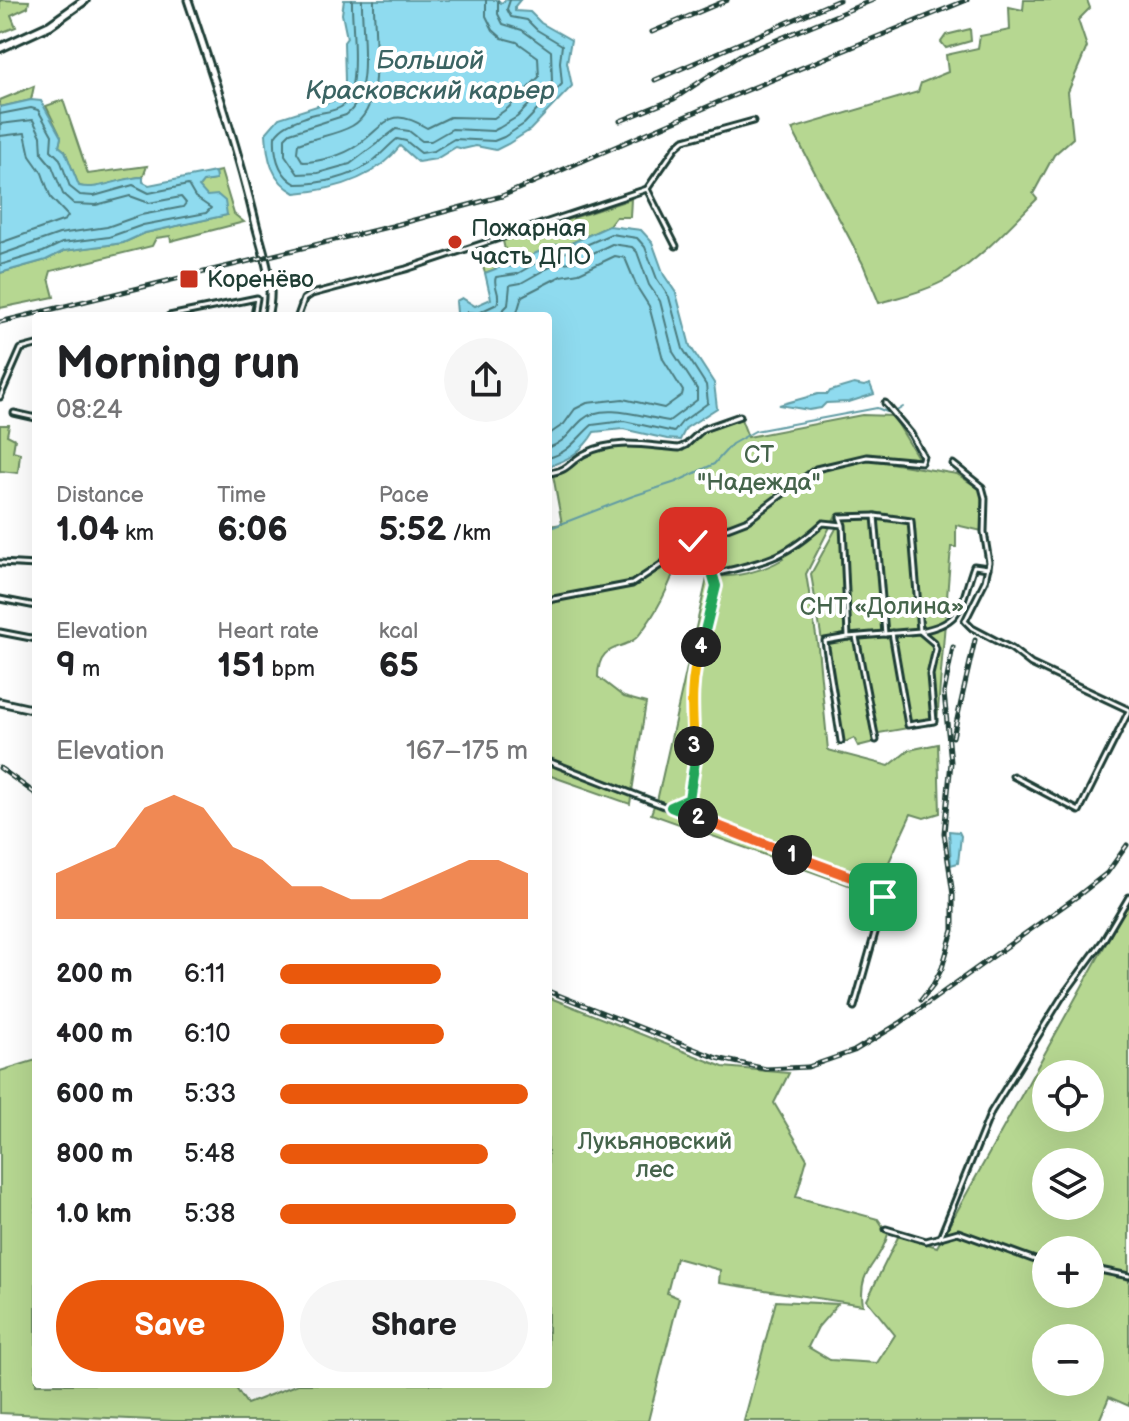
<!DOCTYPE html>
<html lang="en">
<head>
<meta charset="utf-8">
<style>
  body { margin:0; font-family:"Balsamiq Sans",sans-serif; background:#f6f6f6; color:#202124; height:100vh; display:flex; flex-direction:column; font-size:30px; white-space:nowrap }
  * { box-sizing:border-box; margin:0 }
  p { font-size:26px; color:#757577 }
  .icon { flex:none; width:44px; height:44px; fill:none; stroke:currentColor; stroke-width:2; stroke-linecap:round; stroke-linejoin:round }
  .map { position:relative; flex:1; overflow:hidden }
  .details { position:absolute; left:32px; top:312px; width:520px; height:1076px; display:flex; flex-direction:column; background:#fff; border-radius:8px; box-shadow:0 8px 32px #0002 }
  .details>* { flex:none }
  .fabs { position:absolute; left:1032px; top:1060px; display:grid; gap:16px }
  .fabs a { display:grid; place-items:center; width:72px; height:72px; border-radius:50%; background:#fff; box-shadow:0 8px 32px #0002; font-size:40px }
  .pin { position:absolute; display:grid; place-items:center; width:68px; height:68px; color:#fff; margin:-34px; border-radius:16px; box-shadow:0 4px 12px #0006 }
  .km { position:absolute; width:40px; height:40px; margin:-20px; border-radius:50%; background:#222; color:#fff; font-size:22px; line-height:40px; text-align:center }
  .round { display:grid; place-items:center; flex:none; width:84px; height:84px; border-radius:42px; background:#f6f6f6 }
  .overview { display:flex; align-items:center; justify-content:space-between; height:136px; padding:0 24px }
  h1 { font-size:44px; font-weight:600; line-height:60px }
  .stats { display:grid; grid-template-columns:repeat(3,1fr); gap:12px; height:136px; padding:8px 24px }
  .stats div { display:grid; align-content:center }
  .stats b { font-size:34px; font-weight:600 }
  .stats small { font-size:22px; font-weight:400 }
  .stats p { font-size:22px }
  .chart { height:224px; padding:16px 24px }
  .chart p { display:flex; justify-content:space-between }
  .chart svg { width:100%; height:144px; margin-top:8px; fill:#ea580c; opacity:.7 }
  .primary-button { display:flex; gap:16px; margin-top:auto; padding:16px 24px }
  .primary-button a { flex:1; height:92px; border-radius:48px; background:#ea580c; color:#fff; font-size:32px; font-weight:600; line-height:92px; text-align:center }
  .primary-button a+a { background:#f6f6f6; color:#202124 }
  ul { padding:0 24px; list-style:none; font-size:26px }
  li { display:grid; grid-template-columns:128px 96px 1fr; align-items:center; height:60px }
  li i { height:20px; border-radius:10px; background:#ea580c }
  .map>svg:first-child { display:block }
  .green { fill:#b6d791; stroke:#6a8a62; stroke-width:2; fill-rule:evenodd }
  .water { fill:#8fdbef; stroke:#629ca4; stroke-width:2 }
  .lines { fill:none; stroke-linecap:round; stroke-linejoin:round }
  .shore { stroke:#4c7c7f; stroke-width:2 }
  .stream { stroke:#629ca4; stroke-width:2 }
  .street-casing { stroke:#1f3d34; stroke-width:9 }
  .secondary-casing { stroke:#1f3d34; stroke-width:11 }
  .primary-casing { stroke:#1f3d34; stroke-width:12 }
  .street { stroke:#fff; stroke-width:3 }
  .secondary { stroke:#fff; stroke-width:5 }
  .primary { stroke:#fff; stroke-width:6 }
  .rail-casing { stroke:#1f3d34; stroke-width:5 }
  .rail { stroke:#fff; stroke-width:2; stroke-dasharray:6; stroke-linecap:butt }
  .split-1-casing { stroke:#fff; stroke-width:16 }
  .split-2-casing { stroke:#fff; stroke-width:16 }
  .split-3-casing { stroke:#fff; stroke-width:16 }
  .split-4-casing { stroke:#fff; stroke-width:16 }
  .split-5-casing { stroke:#fff; stroke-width:16 }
  .split-6-casing { stroke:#fff; stroke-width:16 }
  .split-1 { stroke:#f0652b; stroke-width:10 }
  .split-2 { stroke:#f0652b; stroke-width:10 }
  .split-3 { stroke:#22a559; stroke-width:10 }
  .split-4 { stroke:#f5b400; stroke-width:10 }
  .split-5 { stroke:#22a559; stroke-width:10 }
  .split-6 { stroke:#f5b400; stroke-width:10 }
  .poi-dot { fill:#c8321e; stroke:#fff; stroke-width:3 }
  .labels { text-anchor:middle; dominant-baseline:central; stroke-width:8; stroke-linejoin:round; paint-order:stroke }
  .poi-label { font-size:24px; fill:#1f3d34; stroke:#fff; text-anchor:start }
  .park-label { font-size:24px; fill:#45644b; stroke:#fff }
  .water-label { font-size:26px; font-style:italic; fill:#3b6463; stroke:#fff }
</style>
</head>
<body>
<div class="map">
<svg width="1129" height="1421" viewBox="0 0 1129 1421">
  <rect width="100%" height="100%" fill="#fff"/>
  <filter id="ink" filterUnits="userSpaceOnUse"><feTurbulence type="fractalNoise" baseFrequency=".0125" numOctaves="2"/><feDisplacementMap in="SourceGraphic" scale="16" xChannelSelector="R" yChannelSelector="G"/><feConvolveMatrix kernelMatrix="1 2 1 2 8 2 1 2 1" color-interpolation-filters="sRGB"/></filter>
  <g filter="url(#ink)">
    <g class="green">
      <path d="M0,0L29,1L28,7L11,15L16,27L0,33Z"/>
      <path d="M1024,0H1087L1090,8L1078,20L1087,47L1068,92L1073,138L1054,155L1033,194L1037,199C1009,227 982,257 949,278C927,291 902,296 879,303L863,264L792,129L918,92L921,83L948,72L946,55L978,48L980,36L1010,30L1009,7L1023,10Z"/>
      <path d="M970,29L971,41L946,48L941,42L946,35Z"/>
      <path d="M34,86L31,100L0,107V100Z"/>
      <path d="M63,100L88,174L147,166L143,177C122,177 98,192 79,186L65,151L59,146L61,137L46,106Z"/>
      <path d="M221,171L234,214L244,222L171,241L170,236L156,238L152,246L51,271L49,278L54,297L0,308V273L46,260L63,251L123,243L145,233L227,215L200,191L199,187L203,182L216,180L215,172Z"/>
      <path d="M631,199L630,217H616L609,226L567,245H555L514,267L503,266L485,273L482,264L485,260L506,254L503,241Z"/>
      <path d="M862,415L893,416L920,461L867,456L816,467L747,519L689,539L679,550L634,580L603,589L548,597V526L562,524L553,475C571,471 572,464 586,456C610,442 656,448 683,451L701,433L741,419L748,437Z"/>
      <path d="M0,425H9L7,435L15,439L13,451L20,453L18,473L0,471Z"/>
      <path d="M865,459L957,474L981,490L982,531L956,525V547H951L937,723L873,734L874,742L858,746L854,738L839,745L811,574L838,525L835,517L806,574L818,648L828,750L889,766L909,750L938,744L940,813L924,818L911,814L878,886L657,801L708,574C729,581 765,570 783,559L779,553L769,558L718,571L693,549V545L701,539L751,522L818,470Z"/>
      <path d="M675,556L678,560C669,588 658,611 639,635C626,652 598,640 598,677L624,697L646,703L630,804L548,775V603L633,586Z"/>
      <path d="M655,803L863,886L860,889L651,814Z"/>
      <path d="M1129,902V1406L1109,1397L1099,1421H744L776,1301L838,1304L818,1327L808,1347L830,1360L877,1363L895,1335L867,1300L899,1235L937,1247ZM1046,1074H1090V1118H1046ZM1046,1162H1090V1206H1046ZM1046,1250H1090V1294H1046ZM1046,1338H1090V1382H1046Z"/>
      <path d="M548,997L723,1067L789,1073L774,1103L807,1159L796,1197L878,1219L888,1234C880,1265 857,1268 863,1305L719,1283L720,1270L676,1258L667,1293L679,1298L648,1421H173L0,1413V1071L36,1060V1384H233L247,1404L298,1384H548Z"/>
    </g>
    <g class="water">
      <path d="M344,0H498L501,3L506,0H520L515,6V11L530,12L541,23L571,40L567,62L572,86L530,130L508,144L496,150L476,146L463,149L456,147L436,159L418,162L400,146C375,179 334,190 295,193C271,180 267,158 266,133L279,118L339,99L345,81L344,42L347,38L342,14Z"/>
      <path d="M31,100L41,101L61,137L59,146L65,151L79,186C98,191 122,177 143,177V182L149,185L215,172L216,180L203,182L199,187L207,196L218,195L225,201L227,215L145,233L123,243L64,251L46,260L0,273V107Z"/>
      <path d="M609,226L641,230L652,242L664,275L676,293L690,346L714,383L717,408L686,428L680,440L667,439L623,429L594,432C584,449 568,461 548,466V316H455L457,313L456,301L462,298L475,306L491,299L485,273L503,266L514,267L536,253L555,245H567Z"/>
      <path d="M854,384L864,386L870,384L874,394L849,402L826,403L821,408L809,410L779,405L818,394H828L830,391Z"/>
      <path d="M949,831L959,832L961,836L958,863L951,865Z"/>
    </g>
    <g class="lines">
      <g class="shore">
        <path d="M352,0C351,22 362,94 341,107C333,112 321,112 311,115C296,121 284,123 275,136C274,155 278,174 296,184C320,184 349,178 369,164C379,157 387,147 397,139L406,141L421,153L434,151L454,139L494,141L504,137L524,124L562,84L560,62L562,45L537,30L527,20L511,17L507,9L510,0"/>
        <path d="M362,0C361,30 374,95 346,115L290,133L285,138V155L298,174L318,173L350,164L396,129L409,131L422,141H431L452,129L493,131L499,128L517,117L552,81L551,51L522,30L503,24L498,14V0"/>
        <path d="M374,0C373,33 387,106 352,126C336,135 315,137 298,144L297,152L303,162C320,162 344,155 358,145C387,124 389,105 427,128L450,117L494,118L508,108L539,77L538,57L517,42L502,38L493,30L486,16V0"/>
        <path d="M0,114L31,108L38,110L52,135L51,150L60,159L70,187L80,195L94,196L133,185L149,193L188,185L195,197L211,208L206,213L143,225L109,237L62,243L43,252L0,265"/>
        <path d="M0,124L33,120L41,136L42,154L52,166L63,194L74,204L96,205L130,196L149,203L181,197L186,203L183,207L141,215L107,227L59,234L0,255"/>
        <path d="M0,136L25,133L30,156L42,173L51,198L68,216L65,220L0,243"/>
        <path d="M464,316L467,312L478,313L497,304C502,294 492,286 496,277L517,274L541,260L557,253L570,252L611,234L637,238L645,247L657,279L669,297L683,349L706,385L708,403L682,422L674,432L624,421L592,425C577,438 569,453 548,458"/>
        <path d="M497,316L508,305L510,285L521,283L546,269L559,263L574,262L612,244L632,247L637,252L649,285L660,301L673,352L697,389V400L669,421C646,418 602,401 582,420C569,432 567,441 548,448"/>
        <path d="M516,316L522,296L561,276L579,273L615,256L625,258L637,287L649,306L663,359L683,391L682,395L664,408L623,399L587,403L575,409L564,424L548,435"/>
      </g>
      <path class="stream" d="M548,529L633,496L676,482L714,464L732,444L755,431L877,408L892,414L903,407"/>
      <g class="street-casing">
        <g id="street">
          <path d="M647,189L676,246"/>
          <path d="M169,316L257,298L254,316"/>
          <path d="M298,316L304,299L312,294L406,269L647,189L676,147L684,140L753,121"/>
          <path d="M0,397L21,349L36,345"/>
          <path d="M14,413L36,418"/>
          <path d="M953,464L982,487L985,498L984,532L989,562L985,581L965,621L972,628L1012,649L1031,664L1129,710"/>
          <path d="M548,473C570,471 569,461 586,453C616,438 648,446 679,448L686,445L703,429L740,416"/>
          <path d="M875,516L885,634"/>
          <path d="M0,563L36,565"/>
          <path d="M715,574C766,561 782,560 823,523L843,525L840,517L875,516L911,521L920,631L848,637L843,525"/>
          <path d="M0,599L36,606"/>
          <path d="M548,600L632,584L685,549L693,541L748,520L816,469L867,457L921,462L923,456L911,434L885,403"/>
          <path d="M920,631C965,623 960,604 974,566L988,568"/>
          <path d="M0,632L36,639"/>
          <path d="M892,633L908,725L934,721L930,675L936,649L934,643L921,632"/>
          <path d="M856,637L876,740"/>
          <path d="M841,741L825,641L848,637"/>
          <path d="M548,761L878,889L883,897L882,908L854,1007"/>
          <path d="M1013,776L1079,811L1129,711"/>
          <path d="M671,807L689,799L695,761L691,693L695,663L713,607L716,586L711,569L687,547"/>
          <path d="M886,1229L926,1241L958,1232L1046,1264"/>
          <path d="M940,1238L991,1112L1062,997L1103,941L1129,897"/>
          <path d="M1090,1268L1129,1276"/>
        </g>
      </g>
      <g class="secondary-casing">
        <g id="secondary">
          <path d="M188,0C213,75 238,149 256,225C264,256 276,285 267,316"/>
          <path d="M0,702L36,710"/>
        </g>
      </g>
      <g class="primary-casing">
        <path id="primary" d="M0,48L50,25L85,0"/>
      </g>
      <use href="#street" class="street"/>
      <use href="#secondary" class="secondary"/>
      <use href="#primary" class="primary"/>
      <g class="rail-casing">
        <g id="rail">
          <path d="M652,32L727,0"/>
          <path d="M655,80L839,0"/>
          <path d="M620,121L674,99L740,55L873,0"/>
          <path d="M0,322L392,226L502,196L723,100L967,0"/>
          <path d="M953,737L975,640"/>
          <path d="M0,768L36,794"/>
          <path d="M548,991L717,1058L766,1069L808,1067L854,1051L900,1023L1079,895L1107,873L1127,845"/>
          <path d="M921,1000L933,985L942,968L953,930V895L944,833L951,762L944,693L953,647"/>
        </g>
      </g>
      <use href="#rail" class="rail"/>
    </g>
  </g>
  <g class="lines" filter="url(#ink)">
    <g class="split-1-casing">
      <path id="split-1" d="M792,855L870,884L878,889L883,897"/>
    </g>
    <g class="split-2-casing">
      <path id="split-2" d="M698,818L792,855"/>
    </g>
    <g class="split-3-casing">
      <path id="split-3" d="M694,746L695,761L689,799L671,807L698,818"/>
    </g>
    <g class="split-4-casing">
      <path id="split-4" d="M694,746C692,712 689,680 701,647"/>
    </g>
    <g class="split-5-casing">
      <path id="split-5" d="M696,555L711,569L716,586L701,647"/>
    </g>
    <g class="split-6-casing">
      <path id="split-6" d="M693,541L687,547L696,555"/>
    </g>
    <use href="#split-1" class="split-1"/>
    <use href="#split-2" class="split-2"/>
    <use href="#split-3" class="split-3"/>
    <use href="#split-4" class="split-4"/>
    <use href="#split-5" class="split-5"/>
    <use href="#split-6" class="split-6"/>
  </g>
  <g class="poi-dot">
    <circle cx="455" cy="242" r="8"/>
    <rect x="179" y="269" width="20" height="20" rx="4"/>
  </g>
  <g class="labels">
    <g class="poi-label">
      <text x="471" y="228">Пожарная<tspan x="471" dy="28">часть ДПО</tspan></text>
      <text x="207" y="279">Коренёво</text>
    </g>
    <g class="park-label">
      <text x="759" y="454">СТ<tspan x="759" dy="28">"Надежда"</tspan></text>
      <text x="882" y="606">СНТ «Долина»</text>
      <text x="655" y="1141">Лукьяновский<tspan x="655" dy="28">лес</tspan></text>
    </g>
    <g class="water-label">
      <text x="430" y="61">Большой<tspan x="430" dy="30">Красковский карьер</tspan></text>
    </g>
  </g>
</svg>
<div class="fabs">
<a><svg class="icon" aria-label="locate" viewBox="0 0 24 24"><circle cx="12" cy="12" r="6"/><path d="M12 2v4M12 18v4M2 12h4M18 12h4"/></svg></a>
<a><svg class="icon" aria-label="layers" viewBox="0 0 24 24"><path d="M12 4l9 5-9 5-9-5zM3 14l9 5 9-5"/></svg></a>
<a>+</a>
<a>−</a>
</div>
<div class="pin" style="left:883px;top:897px;background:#1e9e55"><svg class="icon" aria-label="arrive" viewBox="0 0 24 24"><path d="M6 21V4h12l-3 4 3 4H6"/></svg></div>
<div class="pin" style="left:693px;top:541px;background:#d93025"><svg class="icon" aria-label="check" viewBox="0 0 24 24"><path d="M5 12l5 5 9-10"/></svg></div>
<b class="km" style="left:792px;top:855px">1</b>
<b class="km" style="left:698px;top:818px">2</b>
<b class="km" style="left:694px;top:746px">3</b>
<b class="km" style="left:701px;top:647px">4</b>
<section class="details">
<div class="overview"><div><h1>Morning run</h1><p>08:24</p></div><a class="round"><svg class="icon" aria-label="share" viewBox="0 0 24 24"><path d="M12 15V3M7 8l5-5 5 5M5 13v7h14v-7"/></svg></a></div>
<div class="stats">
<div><p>Distance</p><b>1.04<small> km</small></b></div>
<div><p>Time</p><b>6:06</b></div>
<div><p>Pace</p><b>5:52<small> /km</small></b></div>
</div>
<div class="stats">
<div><p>Elevation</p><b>9<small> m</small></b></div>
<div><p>Heart rate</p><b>151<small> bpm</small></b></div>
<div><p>kcal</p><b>65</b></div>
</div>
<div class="chart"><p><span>Elevation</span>167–175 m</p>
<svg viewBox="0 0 160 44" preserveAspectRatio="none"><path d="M0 44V30L10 26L20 22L30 10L40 6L50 10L60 22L70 26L80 34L90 34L100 38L110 38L120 34L130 30L140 26L150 26L160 30V44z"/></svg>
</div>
<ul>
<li><b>200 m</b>6:11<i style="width:65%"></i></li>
<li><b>400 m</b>6:10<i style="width:66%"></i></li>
<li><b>600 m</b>5:33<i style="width:100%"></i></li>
<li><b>800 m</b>5:48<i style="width:84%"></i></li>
<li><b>1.0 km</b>5:38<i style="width:95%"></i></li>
</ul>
<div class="primary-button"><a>Save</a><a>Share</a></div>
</section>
</div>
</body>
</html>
